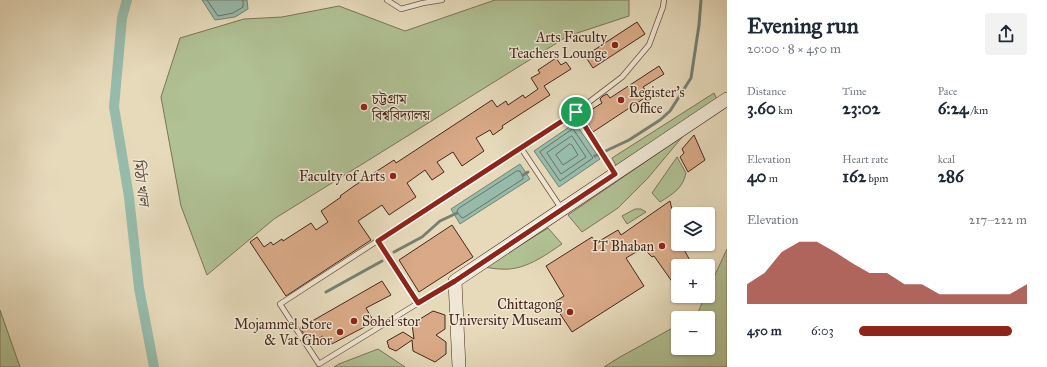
<!DOCTYPE html>
<html lang="en">
<head>
<meta charset="utf-8">
<style>
  body { margin:0; font-family:"IM FELL Great Primer","Noto Serif Bengali",serif; background:#f2f2f3; color:#1f2937; height:100vh; display:flex; flex-direction:column; font-size:15px; white-space:nowrap }
  * { box-sizing:border-box; margin:0 }
  p { font-size:13px; color:#747a83 }
  .icon { flex:none; width:22px; height:22px; fill:none; stroke:currentColor; stroke-width:2; stroke-linecap:round; stroke-linejoin:round }
  .map { position:relative; flex:1; overflow:hidden }
  .side { display:flex; flex-direction:column; background:#fff; width:320px }
  .side>* { flex:none }
  .fabs { position:absolute; left:671px; top:207px; display:grid; gap:8px }
  .fabs a { display:grid; place-items:center; width:44px; height:44px; border-radius:4px; background:#fff; box-shadow:0 1px 3px #0004; font-size:20px }
  .pin { position:absolute; display:grid; place-items:center; width:34px; height:34px; color:#fff; margin:-17px; border:2px solid #fff; border-radius:50%; box-shadow:0 1px 4px #0007 }
  .round { display:grid; place-items:center; flex:none; width:42px; height:42px; border-radius:4px; background:#f2f2f3 }
  .summary { display:flex; align-items:center; justify-content:space-between; height:68px; padding:0 20px }
  h1 { font-size:22px; font-weight:800; line-height:30px }
  .stats { display:grid; grid-template-columns:repeat(3,1fr); gap:6px; height:68px; padding:4px 20px }
  .stats div { display:grid; align-content:center }
  .stats b { font-size:17px; font-weight:800 }
  .stats small { font-size:11px; font-weight:400 }
  .stats p { font-size:11px }
  .chart { height:112px; padding:8px 20px }
  .chart p { display:flex; justify-content:space-between }
  .chart svg { width:100%; height:72px; margin-top:4px; fill:#8f2418; opacity:.7 }
  ul { padding:0 20px; list-style:none; font-size:13px }
  li { display:grid; grid-template-columns:64px 48px 1fr; align-items:center; height:30px }
  li i { height:10px; border-radius:5px; background:#8f2418 }
  main { display:flex; flex:1; min-height:0 }
  .map>svg:first-child { display:block }
  .green { fill:#b0c194; stroke:#7c7458 }
  .water { fill:#97bbab; stroke:#778071 }
  .lines { fill:none; stroke-linecap:round; stroke-linejoin:round }
  .shore { stroke:#6f7163; stroke-width:1 }
  .stream { stroke:#778071; stroke-width:3 }
  .canal { stroke:#97bbab; stroke-width:10 }
  .building { fill:#daaa88; stroke:#47271b }
  .lane-casing { stroke:#6f5443; stroke-width:6 }
  .secondary-casing { stroke:#47271b; stroke-width:14 }
  .lane { stroke:#efe7d3; stroke-width:4.5 }
  .secondary { stroke:#efe7d3; stroke-width:13 }
  .route-casing { stroke:#fff; stroke-width:8 }
  .route { stroke:#8f2418; stroke-width:5 }
  .poi-dot { fill:#8f2418; stroke:#efe7d3; stroke-width:1.5 }
  .labels { text-anchor:middle; dominant-baseline:central; stroke-width:3; stroke-linejoin:round; paint-order:stroke }
  .poi-label { font-size:14px; fill:#47271b; stroke:#efe7d3; text-anchor:end }
  .water-label { font-size:15px; font-style:italic; fill:#5b4c3f; stroke:#efe7d3 }
</style>
</head>
<body>
<main>
<div class="map">
<svg width="727" height="367" viewBox="0 0 727 367">
  <rect width="100%" height="100%" fill="#e6dabb"/>
  <filter id="stains"><feTurbulence type="fractalNoise" baseFrequency=".005" numOctaves="4"/><feColorMatrix values="0 0 0 0 .2 0 0 0 0 .09 0 0 0 0 .02 0 0 0 .5 -.17"/></filter>
  <radialGradient id="worn" r=".72"><stop offset=".6" stop-color="#630" stop-opacity="0"/><stop offset="1" stop-color="#630" stop-opacity=".3"/></radialGradient>
  <g class="green">
    <path d="M495,0H629V16L568,36L274,219L207,275L181,206L161,97L180,38L244,19L282,17L339,6L405,31Z"/>
    <path d="M714,93L718,102L617,167L612,158Z"/>
    <path d="M683,136L648,178L618,208L582,232L568,215Z"/>
    <path d="M677,157L686,173C683,188 673,194 660,202L652,193Z"/>
    <path d="M635,209H641L646,212L627,224L622,216Z"/>
    <path d="M548,228L562,244C544,256 524,271 501,269C496,269 490,268 485,267Z"/>
    <path d="M727,249V367H604L620,357L678,325V348H708V318H692L697,315L705,296H708V290Z"/>
    <path d="M0,310L20,367H0Z"/>
    <path d="M378,349L405,367H334L339,364Z"/>
  </g>
  <g class="water">
    <path d="M202,0H247L248,9L235,17L215,20Z"/>
    <path d="M575,123L600,159L559,187L534,151Z"/>
    <path d="M520,164L530,179L460,224L451,209Z"/>
  </g>
  <g class="lines">
    <g class="shore">
      <path d="M207,0L218,16L233,13L243,7V0"/>
      <path d="M573,129L593,158L560,181L540,152Z"/>
      <path d="M572,136L586,157L561,174L547,153Z"/>
      <path d="M570,144L572,145L578,155L563,165L556,155Z"/>
      <path d="M517,171H520L523,177V179L463,218L461,217L457,212L458,209Z"/>
    </g>
    <g class="stream">
      <path d="M595,156L629,140L660,120L670,111L691,78L699,25L701,0"/>
      <path d="M523,175L528,172"/>
      <path d="M394,252L422,237L440,221L457,213"/>
      <path d="M326,292L382,261"/>
    </g>
    <path class="canal" d="M127,0L122,18L114,107L129,197L139,288L154,367"/>
  </g>
  <g class="building">
    <path d="M637,22L645,34L593,68L585,56Z"/>
    <path d="M556,58L561,65L566,62L571,69L544,86L550,95L502,126L503,128L493,135L490,130L476,138L484,151L462,166L453,152L437,162L444,172L432,180L425,170L407,183L416,197L389,215L382,205L358,221L371,240L286,296L250,242L257,237L264,247L271,242L273,245L282,239L283,241L311,223L316,230L328,222L321,211L341,197L340,196L354,186L394,160L396,163L492,100L497,107L506,101L508,105L523,95L525,98L538,89L531,78L540,73L538,70Z"/>
    <path d="M659,66L664,74L643,87L649,95L593,132L583,115L602,103L600,99L603,96L607,94L610,98Z"/>
    <path d="M694,135L705,160L688,172L680,157L684,153L682,149Z"/>
    <path d="M670,201L678,236V244H681L693,266H678V290L654,256L652,257L643,248L626,258L644,286L572,332L553,303L564,296L546,266L592,237L596,243L618,230L621,235Z"/>
    <path d="M452,225L473,257L419,292L399,260Z"/>
    <path d="M382,281L391,295L366,308L374,322L328,346L323,336L310,343L300,328Z"/>
    <path d="M433,311L445,315V329L436,335L446,342V354L435,362L413,351L412,340L396,351L389,348L387,341L403,332L414,339L412,324Z"/>
  </g>
  <g class="lines">
    <g class="lane-casing">
      <g id="lane">
        <path d="M387,0L401,9L423,3L442,0"/>
        <path d="M576,112L614,173"/>
        <path d="M521,148L561,208"/>
        <path d="M378,241L418,303"/>
        <path d="M454,281L319,364L280,304L576,112L622,77L649,45L663,7L664,0"/>
      </g>
    </g>
    <g class="secondary-casing">
      <path id="secondary" d="M459,367L455,281L727,99"/>
    </g>
    <use href="#lane" class="lane"/>
    <use href="#secondary" class="secondary"/>
  </g>
  <g class="lines">
    <g class="route-casing">
      <path id="route" d="M576,112L615,174L455,281L418,303L378,241Z"/>
    </g>
    <use href="#route" class="route"/>
  </g>
  <g class="poi-dot">
    <circle cx="615" cy="45" r="4"/>
    <circle cx="621" cy="100" r="4"/>
    <circle cx="364" cy="107" r="4"/>
    <circle cx="393" cy="176" r="4"/>
    <circle cx="662" cy="246" r="4"/>
    <circle cx="570" cy="312" r="4"/>
    <circle cx="354" cy="321" r="4"/>
    <circle cx="340" cy="332" r="4"/>
  </g>
  <g class="labels">
    <g class="poi-label">
      <text x="607" y="37">Arts Faculty<tspan x="607" dy="16">Teachers Lounge</tspan></text>
      <text x="629" y="92" text-anchor="start">Register's<tspan x="629" dy="16">Office</tspan></text>
      <text x="372" y="99" text-anchor="start">চট্টগ্রাম<tspan x="372" dy="16">বিশ্ববিদ্যালয়</tspan></text>
      <text x="385" y="176">Faculty of Arts</text>
      <text x="654" y="246">IT Bhaban</text>
      <text x="562" y="304">Chittagong<tspan x="562" dy="16">University Museam</tspan></text>
      <text x="362" y="321" text-anchor="start">Sohel stor</text>
      <text x="332" y="324">Mojammel Store<tspan x="332" dy="16">&amp; Vat Ghor</tspan></text>
    </g>
    <g class="water-label">
      <text transform="translate(141 182) rotate(82)">মিঠা খাল</text>
    </g>
  </g>
  <rect width="100%" height="100%" filter="url(#stains)"/>
  <rect width="100%" height="100%" fill="url(#worn)"/>
</svg>
<div class="fabs">
<a><svg class="icon" aria-label="layers" viewBox="0 0 24 24"><path d="M12 4l9 5-9 5-9-5zM3 14l9 5 9-5"/></svg></a>
<a>+</a>
<a>−</a>
</div>
<div class="pin" style="left:576px;top:112px;background:#1e9e55"><svg class="icon" aria-label="arrive" viewBox="0 0 24 24"><path d="M6 21V4h12l-3 4 3 4H6"/></svg></div>
</div>
<section class="side">
<div class="summary"><div><h1>Evening run</h1><p>20:00 · 8 × 450 m</p></div><a class="round"><svg class="icon" aria-label="share" viewBox="0 0 24 24"><path d="M12 15V3M7 8l5-5 5 5M5 13v7h14v-7"/></svg></a></div>
<div class="stats">
<div><p>Distance</p><b>3.60<small> km</small></b></div>
<div><p>Time</p><b>23:02</b></div>
<div><p>Pace</p><b>6:24<small> /km</small></b></div>
</div>
<div class="stats">
<div><p>Elevation</p><b>40<small> m</small></b></div>
<div><p>Heart rate</p><b>162<small> bpm</small></b></div>
<div><p>kcal</p><b>286</b></div>
</div>
<div class="chart"><p><span>Elevation</span>217–222 m</p>
<svg viewBox="0 0 160 44" preserveAspectRatio="none"><path d="M0 44V32L10 25L20 12L30 6L40 6L50 12L60 19L70 25L80 25L90 32L100 32L110 38L120 38L130 38L140 38L150 38L160 32V44z"/></svg>
</div>
<ul>
<li><b>450 m</b>6:03<i style="width:91%"></i></li>
</ul>
</section>
</main>
</body>
</html>
